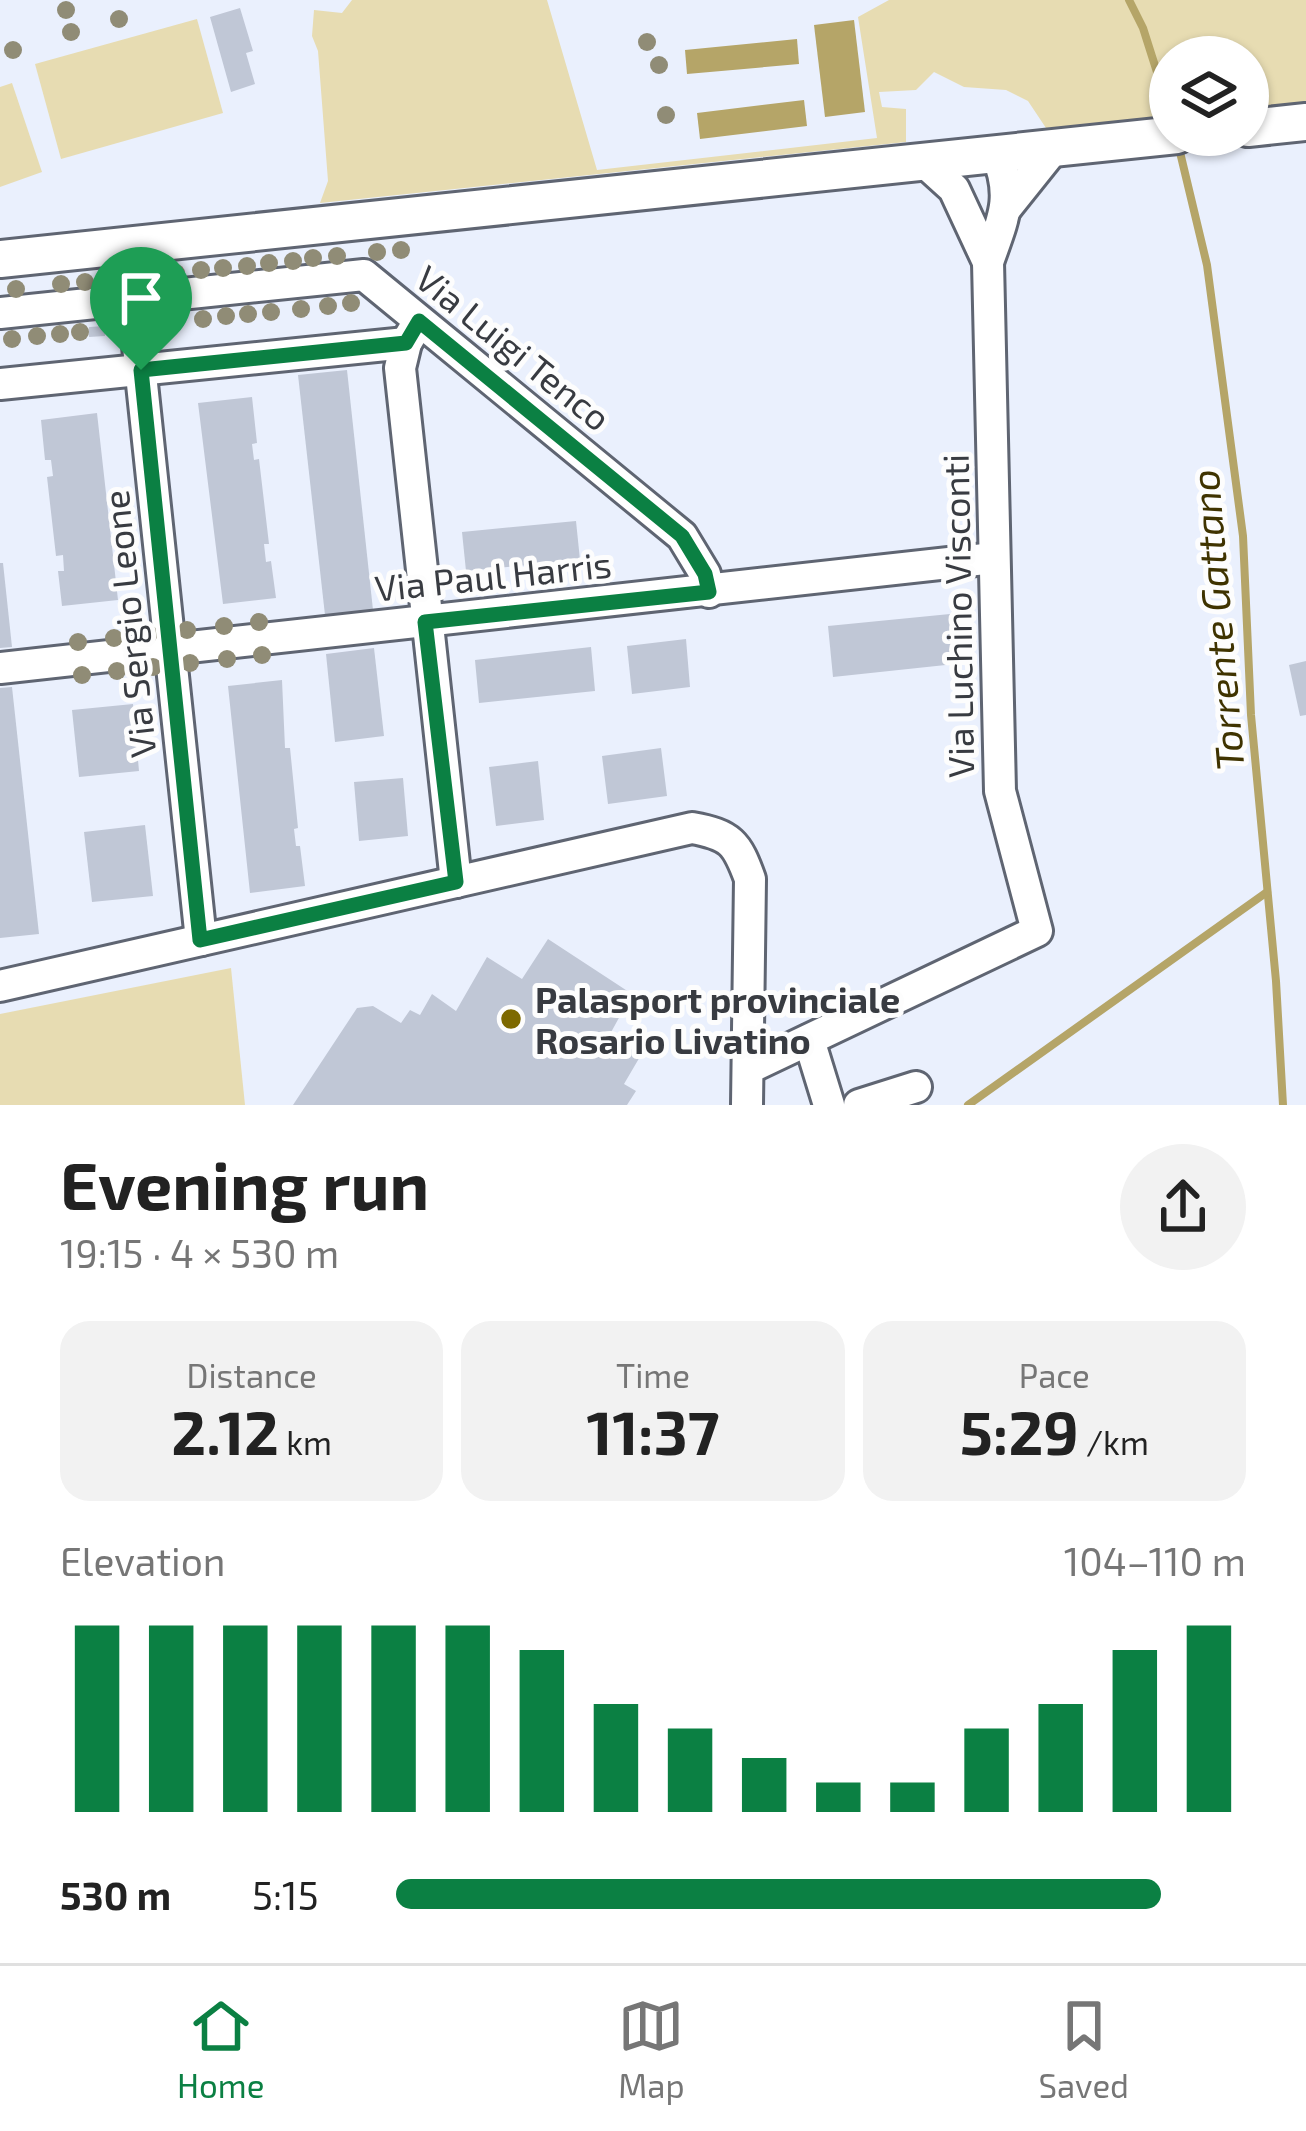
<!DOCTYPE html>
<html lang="en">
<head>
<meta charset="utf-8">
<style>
  body { margin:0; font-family:"Exo 2",sans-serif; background:#f2f2f2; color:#222; height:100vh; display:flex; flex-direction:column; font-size:45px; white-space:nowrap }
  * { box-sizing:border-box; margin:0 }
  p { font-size:39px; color:#767676 }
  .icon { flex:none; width:66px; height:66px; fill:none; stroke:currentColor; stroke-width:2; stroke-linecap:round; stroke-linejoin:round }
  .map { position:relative; height:1105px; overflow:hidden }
  .side { display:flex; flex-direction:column; background:#fff; flex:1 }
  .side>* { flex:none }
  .tools { position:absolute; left:1149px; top:36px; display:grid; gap:24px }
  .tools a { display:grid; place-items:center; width:120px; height:120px; border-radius:50%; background:#fff; box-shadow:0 3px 9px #0004; font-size:60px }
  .pin { position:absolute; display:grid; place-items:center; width:102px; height:102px; color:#fff; margin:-123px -51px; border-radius:50% 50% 50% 0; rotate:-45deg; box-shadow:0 0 12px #0007 }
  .pin .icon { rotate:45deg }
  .round { display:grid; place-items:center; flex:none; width:126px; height:126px; border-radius:63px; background:#f2f2f2 }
  .head { display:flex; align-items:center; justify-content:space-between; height:204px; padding:0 60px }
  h1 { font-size:66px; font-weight:700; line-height:90px }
  .figures { display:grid; grid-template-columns:repeat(3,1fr); gap:18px; height:204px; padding:12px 60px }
  .figures div { display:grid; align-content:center; border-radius:30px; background:#f2f2f2; text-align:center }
  .figures b { font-size:60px; font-weight:700 }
  .figures small { font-size:33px; font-weight:400 }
  .figures p { font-size:33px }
  .chart { height:336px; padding:24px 60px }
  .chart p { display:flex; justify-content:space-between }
  .chart svg { width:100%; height:216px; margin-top:12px; stroke:#0b8043; stroke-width:6 }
  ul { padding:0 60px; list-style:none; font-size:39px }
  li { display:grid; grid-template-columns:192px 144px 1fr; align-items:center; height:90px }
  li i { height:30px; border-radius:15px; background:#0b8043 }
  .tab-bar { display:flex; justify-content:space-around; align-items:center; height:168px; border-top:3px solid #e0e0e0; background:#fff; font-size:33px; color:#767676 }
  .tab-bar a { display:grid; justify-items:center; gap:6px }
  .tab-bar .selected { color:#0b8043 }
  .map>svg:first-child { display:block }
  .green { fill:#e7dcb2 }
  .water { fill:#b5a568 }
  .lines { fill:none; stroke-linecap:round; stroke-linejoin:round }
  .stream { stroke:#b5a568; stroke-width:8 }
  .building { fill:#c0c7d6 }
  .minor-casing { stroke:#5f6572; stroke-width:36 }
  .major-casing { stroke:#5f6572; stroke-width:42 }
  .minor { stroke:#fff; stroke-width:30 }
  .major { stroke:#fff; stroke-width:36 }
  .tree { fill:#908c76 }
  .route-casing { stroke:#fff; stroke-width:24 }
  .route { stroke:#0b8043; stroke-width:15 }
  .poi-dot { fill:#7d6900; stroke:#fdfdfd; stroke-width:4.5 }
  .labels { text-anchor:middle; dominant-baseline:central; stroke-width:10; stroke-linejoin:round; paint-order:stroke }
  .street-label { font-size:36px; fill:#383b41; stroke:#fdfdfd }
  .poi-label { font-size:36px; font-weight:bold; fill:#383b41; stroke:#fdfdfd; text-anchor:start }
  .water-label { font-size:39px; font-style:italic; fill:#3f3300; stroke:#fdfdfd }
</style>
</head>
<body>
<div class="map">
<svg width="1306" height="1105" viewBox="0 0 1306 1105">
  <rect width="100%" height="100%" fill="#eaf0fd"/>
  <g class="green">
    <path d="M352,0H547L597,170L877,138L858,17L889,0H1306V102L1248,108V57H1170V116L1046,128L1028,101L1006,90L964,87L934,72L916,90L879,92L882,107L906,109V142L320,203L328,181L318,51L312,36L314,10L342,13Z"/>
    <path d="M197,19L223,113L61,159L35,64Z"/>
    <path d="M12,83L42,172L0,187V87Z"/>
    <path d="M231,968L245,1105H0V1014Z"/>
  </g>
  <g class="water">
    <path d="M854,20L865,112L825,117L814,25Z"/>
    <path d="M797,39L799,64L687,74L685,50Z"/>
    <path d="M804,100L807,126L700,139L697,113Z"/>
  </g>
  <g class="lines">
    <g class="stream">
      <path d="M1129,0L1143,28L1170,113"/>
      <path d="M1179,148L1207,265L1243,536L1251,715L1276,981L1283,1105"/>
      <path d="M968,1105L1267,892"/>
    </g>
  </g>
  <g class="building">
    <path d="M240,8L253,51L246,53L255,84L231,92L210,17Z"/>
    <path d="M105,326V336L89,337V327Z"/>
    <path d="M347,370L373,610L325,615L298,375Z"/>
    <path d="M252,397L257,443L252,444L254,460L259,459L269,544H264L266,562L271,561L276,598L223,604L198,403Z"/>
    <path d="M97,413L118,600L62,606L58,571H64L63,555L56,556L47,477L53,476L51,460H45L41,420Z"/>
    <path d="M576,521L580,560L466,571L462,532Z"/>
    <path d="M0,563H3L12,647L0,648Z"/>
    <path d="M950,614L955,664L833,677L828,626Z"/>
    <path d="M686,639L690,687L632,694L627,646Z"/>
    <path d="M591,647L595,691L479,703L475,660Z"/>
    <path d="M374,648L384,736L335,742L326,654Z"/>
    <path d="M1306,661V715L1300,716L1289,665Z"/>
    <path d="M282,680L285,748H290L298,828L294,829L296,846H300L305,886L250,893L228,686Z"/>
    <path d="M12,687L39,934L0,938V688Z"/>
    <path d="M133,704L139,771L79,777L72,710Z"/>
    <path d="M661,748L667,796L608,804L602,756Z"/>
    <path d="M538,761L544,820L496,826L489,767Z"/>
    <path d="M403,778L408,836L359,841L354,782Z"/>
    <path d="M145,825L153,896L92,902L84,832Z"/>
    <path d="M548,939L632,994L609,1036L641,1055L624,1084L636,1091L627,1105H293L357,1008L373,1006L401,1023L410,1010L420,1015L432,994L456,1011L487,957L522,979Z"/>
  </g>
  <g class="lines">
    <g class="minor-casing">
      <g id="minor">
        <path d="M922,160L954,189L988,262C1003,219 1015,197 996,153"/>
        <path d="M1007,207L1055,147"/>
        <path d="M133,299L201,940"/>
        <path d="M0,313L364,275L682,536L705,574L709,592"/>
        <path d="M419,321L406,343L400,368L456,882"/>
        <path d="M0,384L406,343"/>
        <path d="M0,668L994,558"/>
        <path d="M0,986L692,828C731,835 737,843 750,879L747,1105"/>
        <path d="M809,1040L829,1105"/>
        <path d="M749,1068L1037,931L1000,791L988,262"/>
        <path d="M859,1105L916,1087"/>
      </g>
    </g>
    <g class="major-casing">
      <g id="major">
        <path d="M1248,128L1306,122"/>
        <path d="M0,259L1177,135"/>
      </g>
    </g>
    <use href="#minor" class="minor"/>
    <use href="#major" class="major"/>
  </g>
  <g class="tree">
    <circle cx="66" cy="10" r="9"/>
    <circle cx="119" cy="19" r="9"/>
    <circle cx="71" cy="32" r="9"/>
    <circle cx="647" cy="42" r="9"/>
    <circle cx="13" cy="50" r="9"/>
    <circle cx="659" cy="65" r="9"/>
    <circle cx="666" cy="115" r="9"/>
    <circle cx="401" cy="250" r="9"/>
    <circle cx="377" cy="252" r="9"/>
    <circle cx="337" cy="256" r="9"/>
    <circle cx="313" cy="258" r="9"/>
    <circle cx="293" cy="261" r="9"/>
    <circle cx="269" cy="263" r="9"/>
    <circle cx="247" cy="266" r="9"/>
    <circle cx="223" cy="268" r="9"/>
    <circle cx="201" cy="270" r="9"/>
    <circle cx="176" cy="273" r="9"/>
    <circle cx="155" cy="275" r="9"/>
    <circle cx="130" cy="277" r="9"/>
    <circle cx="104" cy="280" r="9"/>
    <circle cx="85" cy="282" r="9"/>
    <circle cx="61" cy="284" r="9"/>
    <circle cx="16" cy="289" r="9"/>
    <circle cx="351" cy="303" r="9"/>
    <circle cx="328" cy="306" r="9"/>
    <circle cx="301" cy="309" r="9"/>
    <circle cx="271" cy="312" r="9"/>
    <circle cx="248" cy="314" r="9"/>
    <circle cx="226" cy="316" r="9"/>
    <circle cx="203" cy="319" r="9"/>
    <circle cx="80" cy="332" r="9"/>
    <circle cx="60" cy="334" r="9"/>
    <circle cx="37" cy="336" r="9"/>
    <circle cx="12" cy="339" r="9"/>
    <circle cx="259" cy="622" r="9"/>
    <circle cx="224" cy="626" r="9"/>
    <circle cx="187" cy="630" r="9"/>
    <circle cx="149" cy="634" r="9"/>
    <circle cx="114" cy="638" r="9"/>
    <circle cx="78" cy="642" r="9"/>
    <circle cx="262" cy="655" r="9"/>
    <circle cx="227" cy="659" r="9"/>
    <circle cx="190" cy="663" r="9"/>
    <circle cx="153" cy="667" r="9"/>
    <circle cx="117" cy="671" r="9"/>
    <circle cx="82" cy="675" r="9"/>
  </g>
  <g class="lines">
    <g class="route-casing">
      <path id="route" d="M419,321L682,536L705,574L709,592L425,622L456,882L200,940L141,370L406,343Z"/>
    </g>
    <use href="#route" class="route"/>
  </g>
  <circle class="poi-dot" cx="511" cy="1019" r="12"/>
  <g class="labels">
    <g class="street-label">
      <text transform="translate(514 347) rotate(39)">Via Luigi Tenco</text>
      <text transform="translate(493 575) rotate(-6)">Via Paul Harris</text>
      <text transform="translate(957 616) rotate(-91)">Via Luchino Visconti</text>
      <text transform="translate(128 624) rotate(-96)">Via Sergio Leone</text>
    </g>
    <g class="poi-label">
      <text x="535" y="998">Palasport provinciale<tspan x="535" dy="41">Rosario Livatino</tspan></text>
    </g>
    <g class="water-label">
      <text transform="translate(1216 620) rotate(-95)">Torrente Gattano</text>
    </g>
  </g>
</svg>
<div class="tools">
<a><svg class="icon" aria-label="layers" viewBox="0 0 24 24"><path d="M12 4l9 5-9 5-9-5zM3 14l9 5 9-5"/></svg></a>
</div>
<div class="pin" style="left:141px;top:370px;background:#1e9e55"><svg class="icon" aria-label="arrive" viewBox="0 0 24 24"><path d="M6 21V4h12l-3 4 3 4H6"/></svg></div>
</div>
<section class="side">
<div class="head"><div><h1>Evening run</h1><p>19:15 · 4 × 530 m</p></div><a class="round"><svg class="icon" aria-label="share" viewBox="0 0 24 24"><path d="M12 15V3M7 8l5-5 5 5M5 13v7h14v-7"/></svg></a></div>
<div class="figures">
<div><p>Distance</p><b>2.12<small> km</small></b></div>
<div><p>Time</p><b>11:37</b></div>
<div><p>Pace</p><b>5:29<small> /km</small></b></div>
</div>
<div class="chart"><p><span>Elevation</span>104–110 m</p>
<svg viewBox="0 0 160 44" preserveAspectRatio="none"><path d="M5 44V6M15 44V6M25 44V6M35 44V6M45 44V6M55 44V6M65 44V11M75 44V22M85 44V27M95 44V33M105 44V38M115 44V38M125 44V27M135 44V22M145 44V11M155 44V6"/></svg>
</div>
<ul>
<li><b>530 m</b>5:15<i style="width:90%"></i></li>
</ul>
</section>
<nav class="tab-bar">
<a class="selected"><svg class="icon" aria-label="home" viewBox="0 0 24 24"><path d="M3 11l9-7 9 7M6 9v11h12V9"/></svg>Home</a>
<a><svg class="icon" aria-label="map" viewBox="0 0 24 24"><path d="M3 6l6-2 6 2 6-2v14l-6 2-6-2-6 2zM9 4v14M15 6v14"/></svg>Map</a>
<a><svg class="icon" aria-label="saved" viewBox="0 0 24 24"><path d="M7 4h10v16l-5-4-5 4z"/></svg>Saved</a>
</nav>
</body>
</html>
